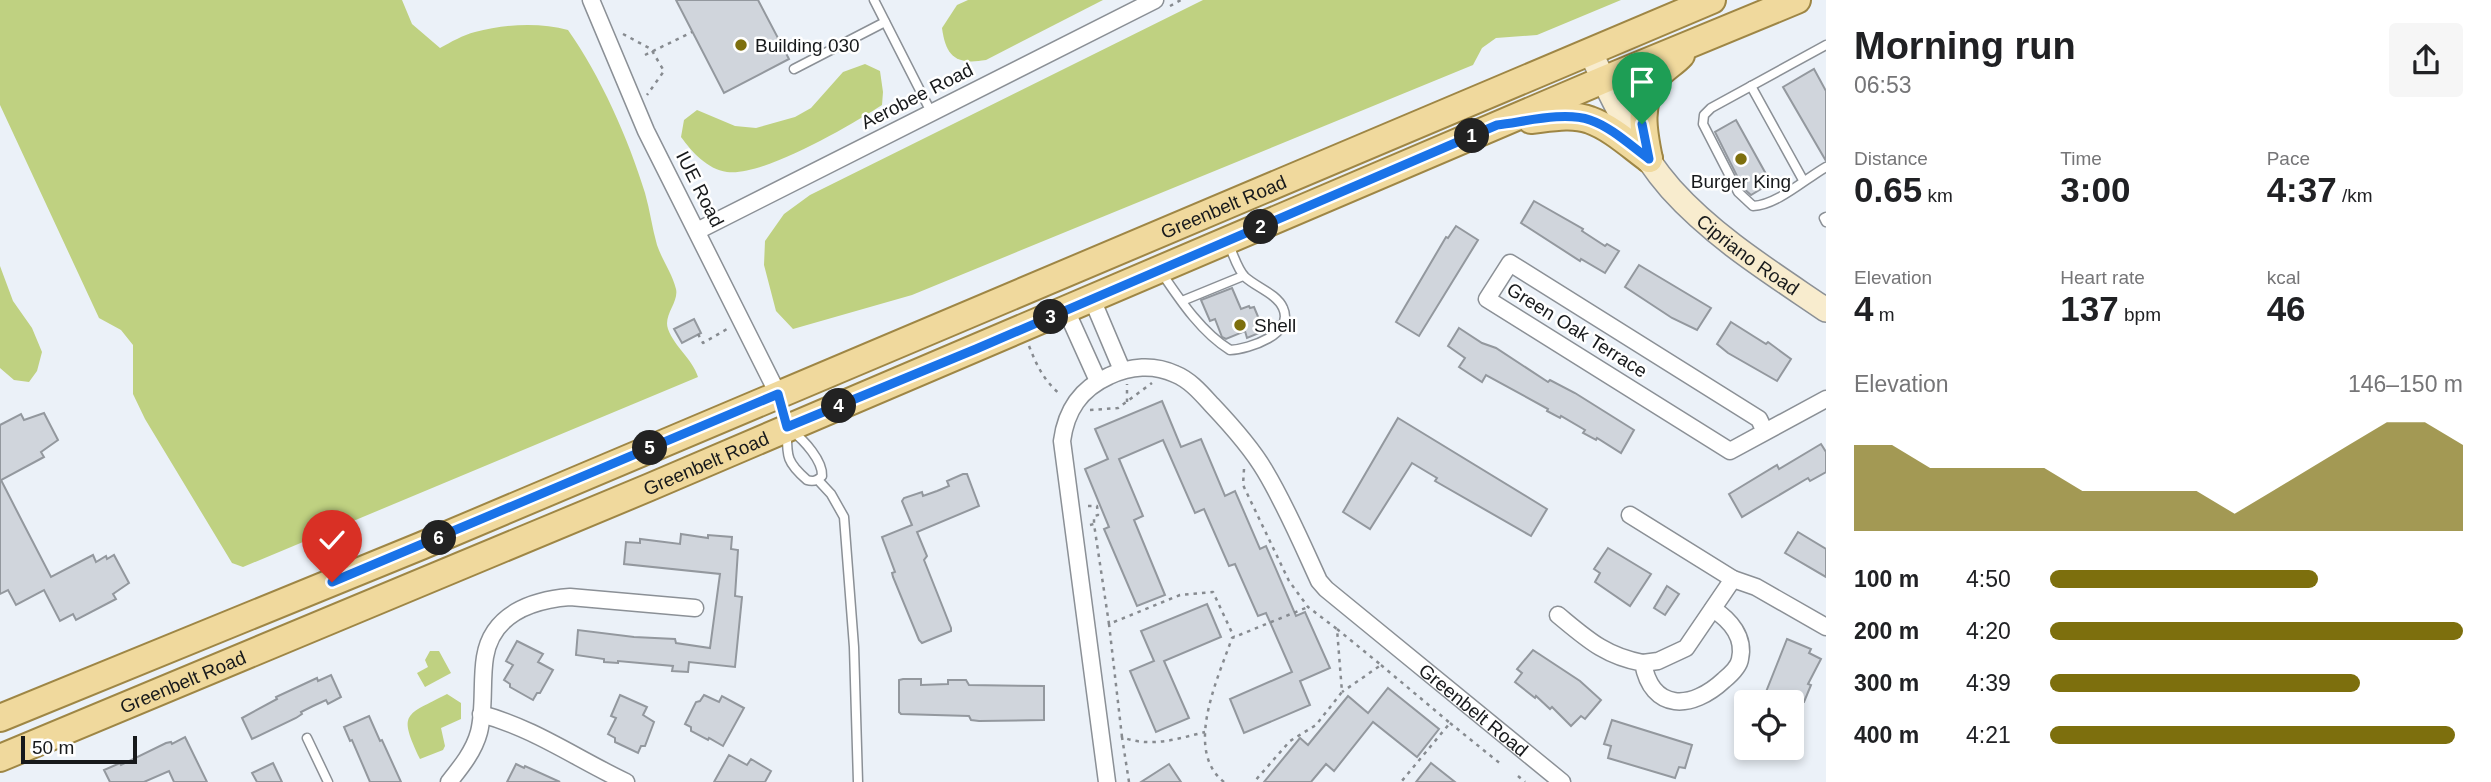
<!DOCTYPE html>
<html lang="en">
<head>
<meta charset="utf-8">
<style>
  body { margin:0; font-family:Helvetica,sans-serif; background:#f6f6f6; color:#202124; height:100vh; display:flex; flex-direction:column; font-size:26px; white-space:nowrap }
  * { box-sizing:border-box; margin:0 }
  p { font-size:23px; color:#757577 }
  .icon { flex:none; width:38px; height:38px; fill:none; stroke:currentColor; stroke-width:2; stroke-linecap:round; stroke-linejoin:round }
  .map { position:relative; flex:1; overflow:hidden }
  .sheet { display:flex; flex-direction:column; background:#fff; width:665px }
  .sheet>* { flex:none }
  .fabs { position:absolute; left:1734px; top:690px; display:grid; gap:14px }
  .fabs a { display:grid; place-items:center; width:70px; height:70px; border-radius:7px; background:#fff; box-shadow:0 4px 10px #0003; font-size:35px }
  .scale { position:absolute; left:21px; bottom:18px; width:116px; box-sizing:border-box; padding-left:7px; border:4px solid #17191b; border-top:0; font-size:19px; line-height:24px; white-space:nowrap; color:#17191b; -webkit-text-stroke:5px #fff; paint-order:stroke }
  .pin { position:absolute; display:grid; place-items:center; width:60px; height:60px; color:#fff; margin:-72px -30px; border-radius:50% 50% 50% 0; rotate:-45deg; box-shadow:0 0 7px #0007 }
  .pin .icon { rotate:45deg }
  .km { position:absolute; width:35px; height:35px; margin:-18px; border-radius:50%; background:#222; color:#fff; font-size:19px; line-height:35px; text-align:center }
  .round { display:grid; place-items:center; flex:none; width:74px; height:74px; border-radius:7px; background:#f6f6f6 }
  .head { display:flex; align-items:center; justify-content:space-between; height:119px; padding:0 28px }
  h1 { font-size:38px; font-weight:700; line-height:52px }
  .stats { display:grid; grid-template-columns:repeat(3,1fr); gap:10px; height:119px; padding:7px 28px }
  .stats div { display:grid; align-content:center }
  .stats b { font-size:35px; font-weight:700 }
  .stats small { font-size:19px; font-weight:400 }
  .stats p { font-size:19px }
  .chart { height:196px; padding:14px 28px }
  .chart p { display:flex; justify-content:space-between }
  .chart svg { width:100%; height:126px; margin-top:7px; fill:#7d6f0d; opacity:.7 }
  ul { padding:0 28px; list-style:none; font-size:23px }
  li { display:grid; grid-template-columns:112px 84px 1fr; align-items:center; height:52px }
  li i { height:18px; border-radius:9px; background:#7d6f0d }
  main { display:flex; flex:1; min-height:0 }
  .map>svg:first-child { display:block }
  .green { fill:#bfd181 }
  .building { fill:#d0d5dc; stroke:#93989e; stroke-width:2 }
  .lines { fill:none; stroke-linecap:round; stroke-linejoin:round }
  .lane-casing { stroke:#8b9096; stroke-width:11 }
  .street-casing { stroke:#8b9096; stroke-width:19 }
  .secondary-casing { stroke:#8b9096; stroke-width:26 }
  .primary-casing { stroke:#9e8645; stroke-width:30 }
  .path { stroke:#878b90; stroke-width:2.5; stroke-dasharray:3.5 5; stroke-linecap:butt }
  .lane { stroke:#fff; stroke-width:8 }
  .street { stroke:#fff; stroke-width:16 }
  .secondary { stroke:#f8ecce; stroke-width:23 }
  .primary { stroke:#f0d99d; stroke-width:26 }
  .route-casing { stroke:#fff; stroke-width:14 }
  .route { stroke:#1a73e8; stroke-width:9 }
  .poi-dot { fill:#7d6f0d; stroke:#fff; stroke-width:2.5 }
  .labels { text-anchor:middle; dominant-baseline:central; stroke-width:5; stroke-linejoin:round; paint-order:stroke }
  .poi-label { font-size:19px; fill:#17191b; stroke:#fff; text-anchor:start }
  .street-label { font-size:19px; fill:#17191b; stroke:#fff }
</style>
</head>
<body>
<main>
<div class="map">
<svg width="1826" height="782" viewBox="0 0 1826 782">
  <rect width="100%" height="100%" fill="#ebf1f8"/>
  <g class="green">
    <path d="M0,0H402L412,24L440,48C451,42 463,35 475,32C504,24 540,22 568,30C600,75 629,140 645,193C650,210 652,228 657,245C662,260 672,273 676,289C679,302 663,315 668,329C675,348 692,358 698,377L243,567L232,563L145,419L133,394V345L121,330L99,318L0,105Z"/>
    <path d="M968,0H1103L986,60C956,65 946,57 942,28L957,5Z"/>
    <path d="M1203,0H1621L1537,35L1496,38L1482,48L1473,65L912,295L793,329L776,311L764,265L765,241L784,214L810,195Z"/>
    <path d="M865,64L880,71L883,92L882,105C851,125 763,177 727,172C707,169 692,152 681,137L684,120L697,110L735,126L756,128L795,117L811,108L843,72Z"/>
    <path d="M0,266L13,301L32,328L42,352L37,371L29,382L14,380L0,368Z"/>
    <path d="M430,651H439L451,673L425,687L417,673L428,667L425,660Z"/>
    <path d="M447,694L461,703V719L441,728L445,746L443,750L420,759C398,712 405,716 447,694Z"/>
  </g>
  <g class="building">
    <path d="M676,0H758L789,59L724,93Z"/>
    <path d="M1814,69L1826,91V161L1783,87Z"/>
    <path d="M1736,120L1771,183L1751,195L1743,188L1715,132Z"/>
    <path d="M1534,201L1583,229L1582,231L1605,246L1607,244L1619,251L1605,273L1581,259L1580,261L1521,223Z"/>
    <path d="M1456,226L1478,240L1419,336L1396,322L1446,237L1448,238Z"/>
    <path d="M1639,265L1711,308L1697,330L1672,318L1625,287Z"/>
    <path d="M1232,288L1241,309L1249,306L1250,308L1254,307L1264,331L1247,338L1245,331L1226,339L1222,337L1215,319L1210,321L1201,300Z"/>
    <path d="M694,319L701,333L682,343L674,329Z"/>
    <path d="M1731,322L1766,344L1768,342L1791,359L1777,381L1728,353L1717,344Z"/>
    <path d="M1459,328L1482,343L1496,348L1548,382L1550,380L1575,393L1634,430L1621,453L1597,438L1596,440L1583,433L1585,430L1561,416L1560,418L1547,411L1548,409L1486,375L1482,382L1459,367L1465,358L1448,346Z"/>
    <path d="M1162,401L1181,447L1201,439L1225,496L1235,491L1260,549L1266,546L1296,616L1305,612L1330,668L1300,681L1310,705L1244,733L1230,699L1292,672L1266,613L1258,616L1235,564L1229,566L1204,509L1195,513L1163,440L1119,459L1143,516L1134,520L1165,595L1137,606L1104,529L1109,527L1085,469L1108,459L1095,429Z"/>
    <path d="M44,413L58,440L41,452L44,457L1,480L22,521L51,577L93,555L96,562L106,556L107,559L114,555L129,583L113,594L116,599L76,620L73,614L60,621L44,590L16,605L8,590L0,594V425L21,414L24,420Z"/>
    <path d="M1398,418L1547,509L1531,536L1435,481L1437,478L1412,463L1370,529L1343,512Z"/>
    <path d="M1821,444L1826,452V472L1810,481L1808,478L1742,517L1729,494L1777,465L1779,469Z"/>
    <path d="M963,474H967L979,506L917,532L927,556L924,560L951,628V631L922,643L919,640L893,577L892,573L895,572L882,537L912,525L902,501L904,498L922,492L923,496L937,491L949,486L947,481Z"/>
    <path d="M1798,532L1826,549V577L1785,553Z"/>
    <path d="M681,534L708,538V535L732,537L731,549L738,550L735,596L742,597L735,667L689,662L688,672L672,671L673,666L618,661V663L604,662V659L576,655L578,630L634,637L675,639L676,643L710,648L720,574L624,564L626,542L640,543V539L680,544Z"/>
    <path d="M1608,548L1651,574L1630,606L1595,582L1600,573L1594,569Z"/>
    <path d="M1667,586L1679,594L1665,615L1654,608Z"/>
    <path d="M1207,604L1221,637L1164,661L1189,718L1156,732L1130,671L1154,661L1141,631Z"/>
    <path d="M1787,639L1811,649L1809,653L1821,659L1808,684L1811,685L1804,702H1762Z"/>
    <path d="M517,641L543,654L538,662L553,670L540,693H537L533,700L510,687V684L504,680L513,665L506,661Z"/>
    <path d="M1533,650L1580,681L1601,700L1585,719L1581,716L1571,726L1552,707L1550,709L1536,696L1535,698L1515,682L1522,673L1517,669Z"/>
    <path d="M331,675L341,697L328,704L326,700L313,706L301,712L302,714L296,718L252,739L242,718L277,699L276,697L317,678L318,681Z"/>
    <path d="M903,679H921V685L948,684V680H966L969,685L1044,686V720L979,721L971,720L969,716L901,714L899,712V680Z"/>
    <path d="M1388,688L1439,729L1417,757L1373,722L1334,771L1326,764L1311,782H1264L1300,738L1308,745L1348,696L1368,713Z"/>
    <path d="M620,695L647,707L643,715L654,722L645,746H641L638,753L615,742V738L608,734L616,718L611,716Z"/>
    <path d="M704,695L719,702L722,696L744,708L723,746L709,738L708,740L691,731V727L685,724L696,702L700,701Z"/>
    <path d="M369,716L380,741L382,740L401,782H370L352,740L350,741L344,727Z"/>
    <path d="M1612,720L1692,745L1685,768L1679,767L1675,778L1608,758L1611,746L1604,744Z"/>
    <path d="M185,737L207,782H174L169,771L144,782H110L104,770L120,763L121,765L166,743L171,742L172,744Z"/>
    <path d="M729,755L747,765L751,759L771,771L765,782H714Z"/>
    <path d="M273,763L282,782H257L252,773Z"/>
    <path d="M1431,763L1455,782H1416Z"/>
    <path d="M516,764L524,768L525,766L560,782H507Z"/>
    <path d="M1169,764L1181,782H1141Z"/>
  </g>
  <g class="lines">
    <g class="lane-casing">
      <g id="lane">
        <path d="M874,0L931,112"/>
        <path d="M1826,45L1711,108L1704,115L1703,124L1738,192L1753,206C1777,205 1805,179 1826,167"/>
        <path d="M794,69L885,22"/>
        <path d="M1751,86L1803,180"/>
        <path d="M1826,217L1824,218L1826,222"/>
        <path d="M1161,272C1180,300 1201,332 1230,350C1249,349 1295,334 1283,308C1277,294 1256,287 1245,277C1237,269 1233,253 1228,243"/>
        <path d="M1182,301L1243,276"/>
        <path d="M780,400C782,409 786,419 787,428C787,455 785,461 807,480C813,482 817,481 822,476C823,461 804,440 792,431"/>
        <path d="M818,480L831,494L844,517L854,647L858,782"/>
        <path d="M307,738L328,782"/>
      </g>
    </g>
    <g class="street-casing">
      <g id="street">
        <path d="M591,0L646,131L778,394"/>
        <path d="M697,231L1155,0"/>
        <path d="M1092,299L1122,370"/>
        <path d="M1066,310L1098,381"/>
        <path d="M1765,432L1759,419L1510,263L1487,299L1730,451L1826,399"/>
        <path d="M1630,515L1733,579L1756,587L1826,627"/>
        <path d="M1558,615C1587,639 1605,656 1643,663C1652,712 1692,710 1724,680C1730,675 1739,667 1740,659C1745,637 1730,620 1713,609"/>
        <path d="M1643,663L1658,661L1686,648L1733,579"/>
        <path d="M481,714C534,728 577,759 626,782"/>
        <path d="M449,782C461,767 474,751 479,732C485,708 481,681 485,657C492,614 532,600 570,597L695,608"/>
        <path id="s1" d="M1107,782L1062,441C1066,411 1080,389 1109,376C1130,366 1154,364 1175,374C1190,380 1201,393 1212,405C1230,424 1251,447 1265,471C1286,506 1302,544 1319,581L1326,589L1562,782"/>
      </g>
    </g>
    <g class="secondary-casing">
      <g id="secondary">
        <path id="s2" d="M1590,51C1612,99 1636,149 1671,189C1715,238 1772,273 1826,310"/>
      </g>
    </g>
    <g class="primary-casing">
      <g id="primary">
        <path d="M1531,120C1549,118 1572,113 1590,120C1612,128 1631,146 1649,159"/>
        <path d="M1649,159C1643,130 1638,104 1656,78C1662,69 1674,63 1681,55"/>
        <path id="s3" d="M0,718L421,546L1712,0"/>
        <path id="s4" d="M0,758L650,487L1603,80L1797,0"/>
      </g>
    </g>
    <g class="path">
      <path d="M1170,6L1181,0"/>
      <path d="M623,34L651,49L664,71L647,95"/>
      <path d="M645,55L692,32"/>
      <path d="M698,334L703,343L727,329"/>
      <path d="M1029,346C1037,366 1044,381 1061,395"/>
      <path d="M1127,402V384"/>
      <path d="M1090,410L1118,408L1152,383"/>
      <path d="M1244,469L1243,485L1289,581L1308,607L1337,629L1342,692L1316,725L1290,741L1254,782"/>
      <path d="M1088,506H1097L1098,515L1094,516V524"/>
      <path d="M1090,525L1094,524L1109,624"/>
      <path d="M1337,629L1381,665L1342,692"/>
      <path d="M1381,665L1450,723L1401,782"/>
      <path d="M1450,723L1502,765"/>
      <path d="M1122,737L1109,624L1180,595L1213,592L1234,637"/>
      <path d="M1518,776L1525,782"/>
      <path d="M1129,782L1122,737C1150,748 1177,739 1205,732"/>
      <path d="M1224,782C1183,750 1219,676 1232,638L1308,607"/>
    </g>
    <use href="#lane" class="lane"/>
    <use href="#street" class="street"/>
    <use href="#secondary" class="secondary"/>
    <use href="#primary" class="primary"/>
  </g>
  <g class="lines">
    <g class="route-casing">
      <path id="route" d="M332,582L778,394L787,427L976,349L1497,125C1524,122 1564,111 1590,120C1611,127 1631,146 1649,159L1642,124"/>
    </g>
    <use href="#route" class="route"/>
  </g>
  <g class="poi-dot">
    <circle cx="741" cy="45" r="7"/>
    <circle cx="1741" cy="159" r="7"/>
    <circle cx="1240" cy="325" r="7"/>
  </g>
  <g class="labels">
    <g class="poi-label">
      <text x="755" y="45">Building 030</text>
      <text x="1741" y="181" text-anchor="middle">Burger King</text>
      <text x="1254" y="325">Shell</text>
    </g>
    <g class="street-label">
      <text transform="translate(917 96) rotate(-27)">Aerobee Road</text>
      <text transform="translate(700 189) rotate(63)">IUE Road</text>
      <text stroke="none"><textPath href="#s3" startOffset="1326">Greenbelt Road</textPath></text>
      <text stroke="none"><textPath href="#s2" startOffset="262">Cipriano Road</textPath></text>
      <text transform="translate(1577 330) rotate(32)">Green Oak Terrace</text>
      <text stroke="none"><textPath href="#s4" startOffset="765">Greenbelt Road</textPath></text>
      <text stroke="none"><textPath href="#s4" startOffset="198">Greenbelt Road</textPath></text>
      <text stroke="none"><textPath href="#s1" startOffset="954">Greenbelt Road</textPath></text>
    </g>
  </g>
</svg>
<div class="fabs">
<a><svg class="icon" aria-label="locate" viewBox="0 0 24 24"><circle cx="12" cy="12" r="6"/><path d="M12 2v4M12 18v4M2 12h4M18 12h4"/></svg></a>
</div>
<div class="scale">50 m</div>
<div class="pin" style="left:1642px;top:124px;background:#1e9e55"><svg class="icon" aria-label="arrive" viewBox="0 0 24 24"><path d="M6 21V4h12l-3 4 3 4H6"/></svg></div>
<div class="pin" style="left:332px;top:582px;background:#d93025"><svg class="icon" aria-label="check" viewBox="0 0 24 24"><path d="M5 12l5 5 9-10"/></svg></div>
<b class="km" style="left:1472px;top:136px">1</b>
<b class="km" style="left:1261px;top:227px">2</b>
<b class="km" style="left:1051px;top:317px">3</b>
<b class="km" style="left:839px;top:406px">4</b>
<b class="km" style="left:650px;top:448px">5</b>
<b class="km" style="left:439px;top:538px">6</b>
</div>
<section class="sheet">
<div class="head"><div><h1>Morning run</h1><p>06:53</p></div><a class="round"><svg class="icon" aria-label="share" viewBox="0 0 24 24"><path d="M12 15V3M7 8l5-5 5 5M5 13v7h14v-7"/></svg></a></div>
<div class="stats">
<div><p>Distance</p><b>0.65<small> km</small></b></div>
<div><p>Time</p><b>3:00</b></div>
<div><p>Pace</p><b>4:37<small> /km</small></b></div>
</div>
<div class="stats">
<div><p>Elevation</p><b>4<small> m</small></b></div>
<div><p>Heart rate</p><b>137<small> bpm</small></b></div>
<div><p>kcal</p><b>46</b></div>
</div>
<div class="chart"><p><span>Elevation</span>146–150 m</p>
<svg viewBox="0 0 160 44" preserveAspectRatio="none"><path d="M0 44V14L10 14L20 22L30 22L40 22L50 22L60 30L70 30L80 30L90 30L100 38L110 30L120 22L130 14L140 6L150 6L160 14V44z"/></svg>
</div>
<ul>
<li><b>100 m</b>4:50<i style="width:65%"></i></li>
<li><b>200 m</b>4:20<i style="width:100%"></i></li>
<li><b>300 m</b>4:39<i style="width:75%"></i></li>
<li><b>400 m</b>4:21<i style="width:98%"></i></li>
</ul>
</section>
</main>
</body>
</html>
